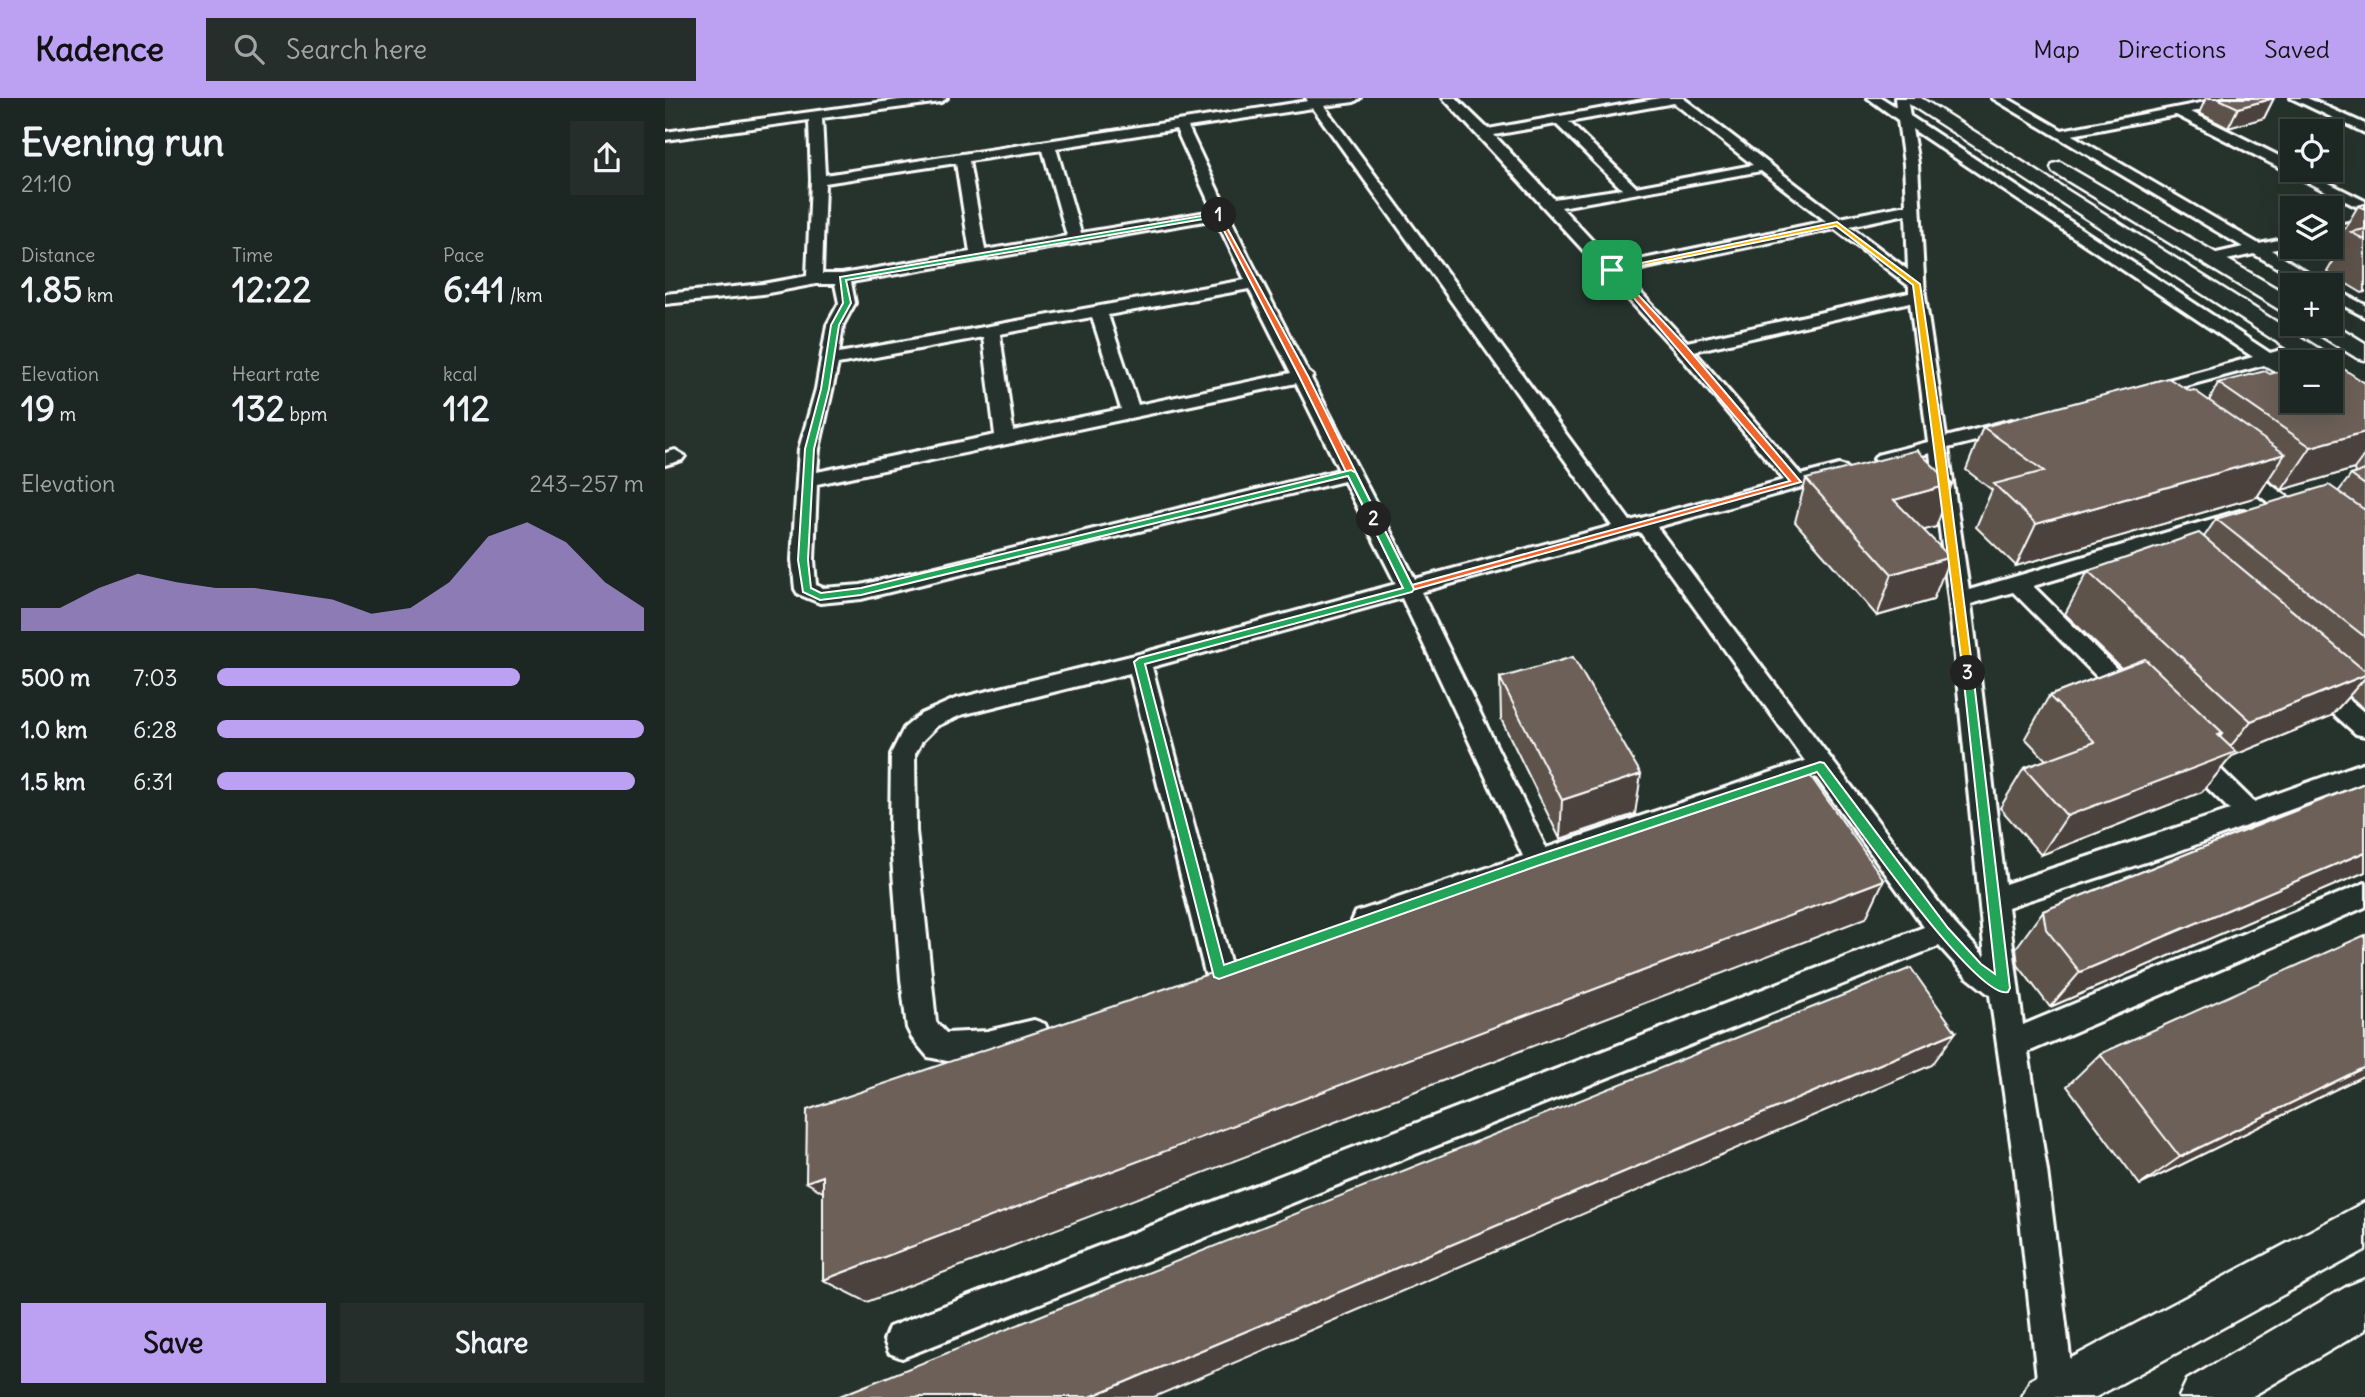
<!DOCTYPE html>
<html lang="en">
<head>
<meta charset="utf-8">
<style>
  body { margin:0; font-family:Delius,sans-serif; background:#252e2a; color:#f1f3f6; height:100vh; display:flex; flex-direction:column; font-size:26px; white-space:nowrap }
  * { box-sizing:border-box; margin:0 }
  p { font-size:23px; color:#a0a5a5 }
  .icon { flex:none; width:38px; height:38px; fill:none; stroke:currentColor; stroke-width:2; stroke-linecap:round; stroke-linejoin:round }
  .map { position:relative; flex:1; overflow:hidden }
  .sheet { display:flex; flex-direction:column; background:#1c2622; width:665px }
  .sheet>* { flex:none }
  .buttons { position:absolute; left:1615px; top:21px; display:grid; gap:14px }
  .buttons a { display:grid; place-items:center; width:63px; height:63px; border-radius:0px; background:#1c2622; box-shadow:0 7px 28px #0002,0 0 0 2px #3a4340; font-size:35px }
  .pin { position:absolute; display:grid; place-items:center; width:60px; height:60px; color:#fff; margin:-30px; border-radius:14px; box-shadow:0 4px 10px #0006 }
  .km { position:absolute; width:35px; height:35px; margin:-18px; border-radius:50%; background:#222; color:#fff; font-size:19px; line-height:35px; text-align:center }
  .round { display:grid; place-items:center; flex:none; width:74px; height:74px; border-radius:0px; background:#252e2a }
  .head { display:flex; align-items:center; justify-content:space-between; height:119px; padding:0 21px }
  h1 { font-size:38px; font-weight:800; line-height:52px }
  .figures { display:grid; grid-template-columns:repeat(3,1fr); gap:10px; height:119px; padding:7px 21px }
  .figures div { display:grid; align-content:center }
  .figures b { font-size:35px; font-weight:800 }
  .figures small { font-size:19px; font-weight:400 }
  .figures p { font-size:19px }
  .chart { height:196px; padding:14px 21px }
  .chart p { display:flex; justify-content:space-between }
  .chart svg { width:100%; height:126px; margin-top:7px; fill:#bca0f2; opacity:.7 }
  .primary-button { display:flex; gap:14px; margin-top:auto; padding:14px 21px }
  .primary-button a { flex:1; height:80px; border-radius:0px; background:#bca0f2; color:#111; font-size:28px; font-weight:800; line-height:80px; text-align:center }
  .primary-button a+a { background:#252e2a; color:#f1f3f6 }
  ul { padding:0 21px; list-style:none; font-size:23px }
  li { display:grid; grid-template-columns:112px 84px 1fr; align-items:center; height:52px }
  li i { height:18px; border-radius:9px; background:#bca0f2 }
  header { display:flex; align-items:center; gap:42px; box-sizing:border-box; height:98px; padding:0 35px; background:#bca0f2; color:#111 }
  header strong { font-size:33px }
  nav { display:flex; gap:38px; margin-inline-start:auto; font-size:24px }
  .search { width:490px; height:63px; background:#252e2a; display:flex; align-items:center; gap:18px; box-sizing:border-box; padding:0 24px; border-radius:0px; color:#a0a5a5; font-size:26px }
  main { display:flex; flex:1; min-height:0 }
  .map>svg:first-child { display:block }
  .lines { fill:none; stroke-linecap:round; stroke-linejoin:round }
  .street-casing { stroke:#fff; stroke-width:6 }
  .secondary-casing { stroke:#fff; stroke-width:5 }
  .street { fill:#26332d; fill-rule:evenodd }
  .secondary { fill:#26332d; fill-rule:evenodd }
  .wall { fill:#5d534c; stroke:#fff; stroke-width:2 }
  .shaded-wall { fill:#4c433e; stroke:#fff; stroke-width:2 }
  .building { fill:#6c6058; stroke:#fff; stroke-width:2 }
  .split-1 { fill:#f0652b; stroke:#fff; stroke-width:2 }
  .split-2 { fill:#22a559; stroke:#fff; stroke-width:2 }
  .split-3 { fill:#22a559; stroke:#fff; stroke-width:2 }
  .split-4 { fill:#f5b400; stroke:#fff; stroke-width:2 }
</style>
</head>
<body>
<header>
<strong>Kadence</strong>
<div class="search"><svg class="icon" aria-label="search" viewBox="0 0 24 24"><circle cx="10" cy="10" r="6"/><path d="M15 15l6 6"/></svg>Search here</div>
<nav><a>Map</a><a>Directions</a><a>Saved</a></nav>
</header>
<main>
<section class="sheet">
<div class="head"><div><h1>Evening run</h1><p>21:10</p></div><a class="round"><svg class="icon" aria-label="share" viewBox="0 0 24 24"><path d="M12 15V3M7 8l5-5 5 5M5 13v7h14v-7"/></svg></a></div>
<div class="figures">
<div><p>Distance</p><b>1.85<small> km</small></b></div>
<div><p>Time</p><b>12:22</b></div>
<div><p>Pace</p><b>6:41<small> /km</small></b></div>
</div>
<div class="figures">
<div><p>Elevation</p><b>19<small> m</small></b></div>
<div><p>Heart rate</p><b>132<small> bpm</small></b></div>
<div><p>kcal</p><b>112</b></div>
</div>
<div class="chart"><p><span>Elevation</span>243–257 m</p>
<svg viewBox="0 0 160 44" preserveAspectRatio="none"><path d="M0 44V36L10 36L20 29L30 24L40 27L50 29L60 29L70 31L80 33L90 38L100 36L110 27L120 11L130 6L140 13L150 27L160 36V44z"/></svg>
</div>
<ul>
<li><b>500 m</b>7:03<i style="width:71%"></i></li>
<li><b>1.0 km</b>6:28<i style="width:100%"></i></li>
<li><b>1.5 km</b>6:31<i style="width:98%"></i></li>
</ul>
<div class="primary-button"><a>Save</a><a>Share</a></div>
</section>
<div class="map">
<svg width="1700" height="1299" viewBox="0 0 1700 1299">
  <rect width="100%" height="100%" fill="#26332d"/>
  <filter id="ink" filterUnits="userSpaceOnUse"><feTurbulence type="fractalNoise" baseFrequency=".0143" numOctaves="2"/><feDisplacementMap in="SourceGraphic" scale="14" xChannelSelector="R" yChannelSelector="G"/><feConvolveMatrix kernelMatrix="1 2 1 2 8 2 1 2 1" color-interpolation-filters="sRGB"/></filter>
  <g filter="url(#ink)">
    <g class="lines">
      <g class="street-casing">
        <g id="street">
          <path d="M248,0H282L276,4L157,20L160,77L643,3L641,0H695L689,4L659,8L965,423L1119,382L1012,254L778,0H791L823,31L995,0H1018L1175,120L1241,107L1239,66L1233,22L1203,0H1217L1231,9L1230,0H1242L1245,18L1605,255L1638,246L1644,247L1647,251L1644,255L1616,262L1628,270V283L1599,267L1480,299L1474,298L1471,294L1474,290L1588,259L1247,31L1253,66L1260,198L1281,339L1347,322L1356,328L1354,332L1283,350L1304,492L1578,412L1585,414L1588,419L1585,424L1368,488L1474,593L1478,599L1474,605L1466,608L1458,605L1348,494L1306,506L1340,786L1565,712L1516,664L1513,657L1516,650L1525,647L1534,650L1589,704L1700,664V684L1508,755L1343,809L1358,927L1700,785V809L1363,954L1382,1073L1410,1299H1374L1350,1073L1325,897L1302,879L1274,848L237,1260L224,1255L219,1242L224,1229L237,1224L1259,829L1151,679L701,835L691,832L687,823L691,814L858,758L737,500L487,569L568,875L564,884L554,888L544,884L540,875L465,575L296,617L272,628L257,643L250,656L251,733L271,924L281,935L322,933L369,922L380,926L384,936L380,946L334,960L287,964L263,959L247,940L242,930L236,881L225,733L226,656L239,630L256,616L290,601L474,556L731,486L679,383L196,501L155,505L133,496L130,491L127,462L134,351L151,291L162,227L174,205L170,186H151L98,196L0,206V196L98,186L142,178L146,82L144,22L0,42V34ZM1009,5L1088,67L971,89L904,24ZM648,10L947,428L750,481L646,280L648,278L643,274L583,157L523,29ZM891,26L957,91L889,101L829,37ZM511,31L548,113L416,135L391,50ZM378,52L402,138L320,152L304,63ZM291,65L305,154L177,176H157L160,85ZM1096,73L1161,123L950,167L896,109ZM1241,116L1243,172L1185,128ZM551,121L580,182L174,255L178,227L190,205L186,184ZM1170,131L1244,188V195L1022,244L957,175ZM584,191L626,275L473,307L443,217ZM1245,204L1263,344L1212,357L1209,361L1219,367L1265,355L1284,502L1320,859L1289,825L992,429L1181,377L1184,373L1181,369L1174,367L1136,377L1029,253ZM427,219L456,311L348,333L335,236ZM318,239L330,337L152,374L154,351L173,266ZM631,285L674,372L196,487L158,490L151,487L149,462L152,386ZM975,434L1140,663L881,750L756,494Z"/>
          <path d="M1327,0H1342L1397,32L1561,0H1587L1581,4L1526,14L1628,65V72H1638L1700,103V113L1511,17L1407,37L1594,146L1628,139V148L1606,152L1662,187H1643L1589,156L1548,165L1543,163L1540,160L1543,157L1578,149Z"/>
          <path d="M1626,0H1642L1700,26V35Z"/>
          <path d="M1700,121V130L1666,139V129Z"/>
          <path d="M1666,189L1700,207V219L1666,201Z"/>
          <path d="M10,352L20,358L17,362L0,367V355Z"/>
          <path d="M1573,366L1580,368L1646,416L1649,421L1646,426H1632L1566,376L1563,372L1566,368Z"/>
          <path d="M1650,577L1658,580L1700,615V638L1691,636L1642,592L1638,586L1642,580Z"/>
        </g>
      </g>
      <g class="secondary-casing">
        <g id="secondary">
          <path d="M1235,0H1256L1667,259L1671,264L1666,269V264H1643Z"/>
          <path d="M1395,64L1628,200V217L1620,215L1388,74L1386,70L1388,66Z"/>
          <path d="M1666,224L1700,245V262L1692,260L1645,231L1642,226Z"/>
          <path d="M1700,1104V1152L1431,1299H1357L1365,1282Z"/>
          <path d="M1700,1181V1232L1586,1299H1514L1522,1282L1683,1188Z"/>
        </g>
      </g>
      <use href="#street" class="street"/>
      <use href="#secondary" class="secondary"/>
    </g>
    <g class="wall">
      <path d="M1541,0H1609L1599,20L1563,30L1534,15Z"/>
      <path d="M1700,106V194L1697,195L1662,174L1676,150L1670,147L1693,108Z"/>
      <path d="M1605,276L1700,285V612L1684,598L1666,618L1567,658L1537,694L1376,757L1335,710L1359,670L1381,662L1360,640L1384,598L1456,570L1400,516L1423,473L1539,439L1551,421L1673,394L1686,377L1690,375L1689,371L1617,392L1603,382L1592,399L1351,468L1311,429L1327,392L1301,372L1318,329L1525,293L1544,303L1553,285Z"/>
      <path d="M1141,381L1271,429L1259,432L1268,502L1212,518L1130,424Z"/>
      <path d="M835,580L970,716L895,741L836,621Z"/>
      <path d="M1700,685V774L1385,909L1353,867L1351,850L1378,813Z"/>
      <path d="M1435,956L1700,977L1475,1087L1402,988Z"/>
    </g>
    <g class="shaded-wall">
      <path d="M1609,0L1599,20L1563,30L1573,10Z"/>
      <path d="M1700,334V356L1689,371L1617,392L1646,349Z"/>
      <path d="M1620,356L1592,399L1351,468L1371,426Z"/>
      <path d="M1287,386L1271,429L1215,444L1229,402Z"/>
      <path d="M1285,459L1268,502L1212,518L1227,476Z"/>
      <path d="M1700,577V580L1666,618L1567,658L1537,694L1376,757L1402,718L1558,635L1530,669L1557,659L1586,623Z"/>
      <path d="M976,676L970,716L895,741L897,702Z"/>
      <path d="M1700,754V774L1385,909L1415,874Z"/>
      <path d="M1219,782L1201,820L202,1204L158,1182Z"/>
      <path d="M1291,934L1267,967L489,1299H425Z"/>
      <path d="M1700,969V977L1475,1087L1515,1059Z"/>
      <path d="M158,1078L184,1110L141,1084Z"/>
    </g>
    <g class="building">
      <path d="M1552,0H1609L1573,10Z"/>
      <path d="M1700,106V111L1693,108Z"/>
      <path d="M1700,131V142L1686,134Z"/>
      <path d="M1662,260L1700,285V334L1646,349L1553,285L1600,273L1605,276L1628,270V303H1666V264H1648Z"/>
      <path d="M1503,280L1525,293L1529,292L1620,356L1371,426L1329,386L1379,373L1318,329Z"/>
      <path d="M1252,352L1287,386L1229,402L1285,459L1227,476L1141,381Z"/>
      <path d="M1700,372V387L1686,377Z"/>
      <path d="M1664,387L1700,412V539L1551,421Z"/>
      <path d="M1534,435L1700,573V577L1586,623L1423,473Z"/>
      <path d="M908,559L976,676L897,702L835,580Z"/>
      <path d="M1480,561L1558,635L1553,637L1571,654L1402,718L1359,670L1430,644L1384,598Z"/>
      <path d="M1142,673L1219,782L158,1182V1078L141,1084L142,1012Z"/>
      <path d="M1700,685V754L1415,874L1381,831L1378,813Z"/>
      <path d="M1700,837V969L1515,1059L1435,956Z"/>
      <path d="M1246,870L1291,934L425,1299H172Z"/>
    </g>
  </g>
  <path class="split-1" d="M554,115L643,278L747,487L1125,383L944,171H949L1021,248L1136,384L740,494L634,278L551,117Z"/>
  <path class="split-2" d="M554,115L556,118L181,182L186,205L174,227L164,291L149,351L143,462L146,490L156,495L196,490L686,372L691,375L714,421L712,423H706L683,378L196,497L155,502L138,494L133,462L140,351L156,291L166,227L178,205L175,179Z"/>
  <path class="split-3" d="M706,419L714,421L749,491L747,494L480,566L559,867L873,757L1155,664L1159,665L1283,830L1316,866L1330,876L1298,575L1303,571L1308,575L1345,890L1343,894C1312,904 1175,705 1152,674L875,767L554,881L549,879L469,564L474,560L738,490L704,421Z"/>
  <path class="split-4" d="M1172,124L1255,186L1279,347L1308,575L1303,579L1298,575L1248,187L1171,128L947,174L943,172Z"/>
</svg>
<div class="buttons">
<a><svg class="icon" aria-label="locate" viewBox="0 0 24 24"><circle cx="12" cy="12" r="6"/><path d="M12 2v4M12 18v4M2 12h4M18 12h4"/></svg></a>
<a><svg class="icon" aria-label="layers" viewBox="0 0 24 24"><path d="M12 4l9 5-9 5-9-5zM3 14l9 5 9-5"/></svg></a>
<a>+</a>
<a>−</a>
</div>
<div class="pin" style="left:947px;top:172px;background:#1e9e55"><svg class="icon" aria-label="arrive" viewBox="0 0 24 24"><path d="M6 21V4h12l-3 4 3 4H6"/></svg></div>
<b class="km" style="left:554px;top:117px">1</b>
<b class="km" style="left:709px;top:421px">2</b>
<b class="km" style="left:1303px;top:575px">3</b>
</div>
</main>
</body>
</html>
